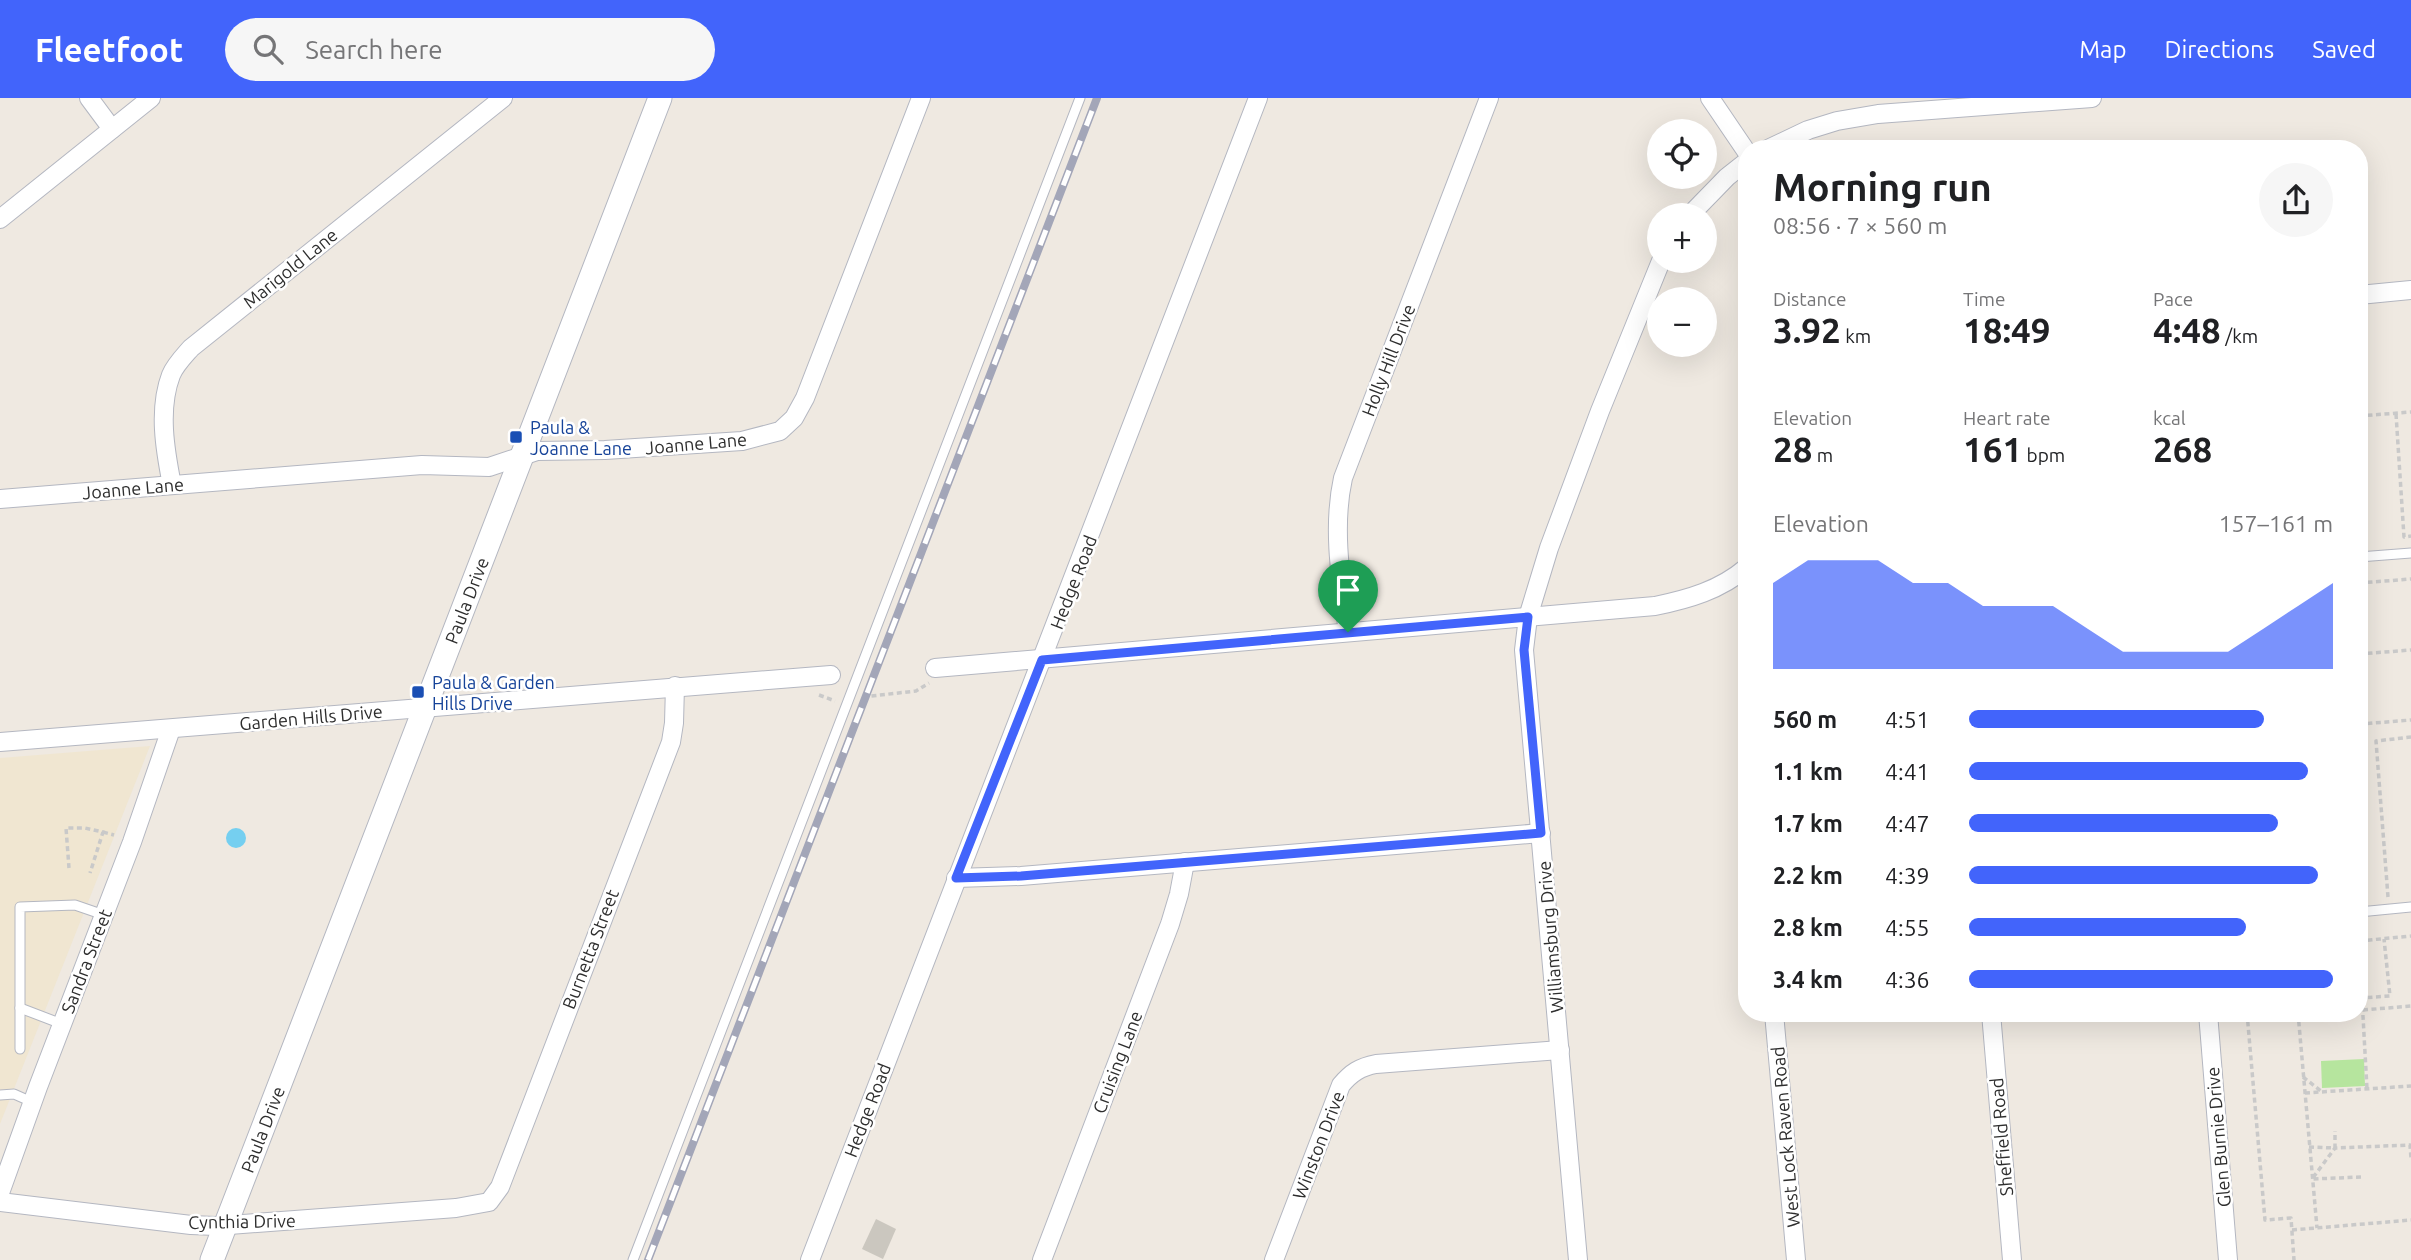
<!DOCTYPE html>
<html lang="en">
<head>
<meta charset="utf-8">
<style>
  body { margin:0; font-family:Ubuntu,sans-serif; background:#f6f6f6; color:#202124; height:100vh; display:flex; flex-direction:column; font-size:26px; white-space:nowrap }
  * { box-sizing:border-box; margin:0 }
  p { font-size:23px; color:#757577 }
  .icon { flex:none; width:38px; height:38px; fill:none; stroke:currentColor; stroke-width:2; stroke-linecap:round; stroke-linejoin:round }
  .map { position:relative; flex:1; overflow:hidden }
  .drawer { position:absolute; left:1738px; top:42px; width:630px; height:882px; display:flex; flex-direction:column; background:#fff; border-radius:28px; box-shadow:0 7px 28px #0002 }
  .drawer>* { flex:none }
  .fabs { position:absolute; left:1647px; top:21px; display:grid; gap:14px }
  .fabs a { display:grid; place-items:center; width:70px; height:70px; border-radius:50%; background:#fff; box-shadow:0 7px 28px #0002; font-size:35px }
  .pin { position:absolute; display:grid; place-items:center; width:60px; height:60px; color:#fff; margin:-72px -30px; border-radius:50% 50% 50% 0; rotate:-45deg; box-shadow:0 0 7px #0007 }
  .pin .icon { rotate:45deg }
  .round { display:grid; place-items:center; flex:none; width:74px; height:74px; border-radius:37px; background:#f6f6f6 }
  .headline { display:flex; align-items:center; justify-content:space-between; height:119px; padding:0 35px }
  h1 { font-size:38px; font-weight:700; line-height:52px }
  .figures { display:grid; grid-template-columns:repeat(3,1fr); gap:10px; height:119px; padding:7px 35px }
  .figures div { display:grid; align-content:center }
  .figures b { font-size:35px; font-weight:700 }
  .figures small { font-size:19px; font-weight:400 }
  .figures p { font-size:19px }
  .chart { height:196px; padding:14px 35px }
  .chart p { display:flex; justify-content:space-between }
  .chart svg { width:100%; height:126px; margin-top:7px; fill:#4264fb; opacity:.7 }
  ul { padding:0 35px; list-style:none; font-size:23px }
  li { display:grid; grid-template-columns:112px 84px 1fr; align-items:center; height:52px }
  li i { height:18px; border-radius:9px; background:#4264fb }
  header { display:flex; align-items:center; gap:42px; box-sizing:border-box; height:98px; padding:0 35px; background:#4264fb; color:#fff }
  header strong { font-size:33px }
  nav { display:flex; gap:38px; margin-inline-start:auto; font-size:24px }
  .search { width:490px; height:63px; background:#f6f6f6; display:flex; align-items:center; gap:18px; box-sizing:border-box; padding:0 24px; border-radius:38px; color:#757577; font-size:26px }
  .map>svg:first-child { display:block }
  .education { fill:#f0e6d1 }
  .green { fill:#b6e59e }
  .water { fill:#75cff0 }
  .building { fill:#cbc7bf }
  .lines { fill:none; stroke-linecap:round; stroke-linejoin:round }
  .service-casing { stroke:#b4b7c1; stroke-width:11 }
  .minor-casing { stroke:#b4b7c1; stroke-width:20 }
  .tertiary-casing { stroke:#b4b7c1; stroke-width:25 }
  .path { stroke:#c9c9c9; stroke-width:3.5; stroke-dasharray:5 3.5; stroke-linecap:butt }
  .service { stroke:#fff; stroke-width:9 }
  .minor { stroke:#fff; stroke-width:18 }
  .tertiary { stroke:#fff; stroke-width:23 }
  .rail-casing { stroke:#a3a6b8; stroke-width:8 }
  .rail { stroke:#fff; stroke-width:5; stroke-dasharray:16; stroke-linecap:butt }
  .route-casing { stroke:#fff; stroke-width:14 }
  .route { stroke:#4264fb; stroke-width:9 }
  .transit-dot { fill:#1a4fb4; stroke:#fff; stroke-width:2.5 }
  .labels { text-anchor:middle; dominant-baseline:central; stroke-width:5; stroke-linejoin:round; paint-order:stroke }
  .street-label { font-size:18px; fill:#2e2e2e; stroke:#fff }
  .transit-label { font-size:18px; fill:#164399; stroke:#fff; text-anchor:start }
</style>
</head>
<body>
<header>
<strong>Fleetfoot</strong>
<div class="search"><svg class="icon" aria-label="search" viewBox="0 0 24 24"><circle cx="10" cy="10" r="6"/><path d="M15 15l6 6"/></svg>Search here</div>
<nav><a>Map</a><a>Directions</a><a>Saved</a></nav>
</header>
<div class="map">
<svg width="2411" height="1162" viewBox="0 0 2411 1162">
  <rect width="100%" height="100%" fill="#efe9e1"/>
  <path class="education" d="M150,648L0,1026V660Z"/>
  <path class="green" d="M2364,961L2365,988L2322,990L2321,963Z"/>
  <circle class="water" cx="236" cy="740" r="10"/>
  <path class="building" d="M876,1121L896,1131L883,1161L862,1151Z"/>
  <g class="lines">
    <g class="service-casing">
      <g id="service">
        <path d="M2359,459L2411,455"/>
        <path d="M2359,814L2411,809"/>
        <path d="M20,910L62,926"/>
        <path d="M20,951V809L75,807L104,817"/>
        <path d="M0,997L14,996L32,1004"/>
        <path d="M633,1162L1080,0"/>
      </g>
    </g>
    <g class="minor-casing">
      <g id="minor">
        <path d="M89,0L112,31"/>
        <path d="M1710,0L1746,53"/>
        <path d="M1768,51L1808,32L1837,23L1878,16L2092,0"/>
        <path d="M1690,117L1727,79L1746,64"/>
        <path d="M0,121L151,0"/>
        <path d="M2359,197L2411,192"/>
        <path d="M172,387C165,352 158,311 171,277C175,267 184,258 191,250L503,0"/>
        <path d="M0,401L422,367L489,369L537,353L605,352L742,343L780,333L794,320L805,300L921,0"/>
        <path d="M1348,534C1341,483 1332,430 1343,380L1489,0"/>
        <path d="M935,570L1655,508C1689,501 1720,492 1746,470"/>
        <path d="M0,644L831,577"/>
        <path d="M956,780L1021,778L1541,735"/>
        <path d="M1774,915L1796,1162"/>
        <path d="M1991,915L2012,1162"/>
        <path d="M2208,915L2228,1162"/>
        <path d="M0,1095L38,989L132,744L171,631"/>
        <path d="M0,1104L191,1127L216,1128L456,1110L489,1104L500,1089L671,644L674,625L675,588"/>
        <path d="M810,1162L1258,0"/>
        <path d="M1042,1162L1170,826L1179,796L1185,764"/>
        <path d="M1274,1162L1341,987C1351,975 1360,969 1376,966L1560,952"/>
        <path d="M1578,1162L1524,552L1528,519L1549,450L1600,313L1661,163"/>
      </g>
    </g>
    <g class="tertiary-casing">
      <g id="tertiary">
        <path id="s1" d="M212,1162L660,0"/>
      </g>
    </g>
    <g class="path">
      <path d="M2396,316L2404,439L2411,438"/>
      <path d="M2359,318L2411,314"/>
      <path d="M2359,485L2411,481"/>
      <path d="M2359,556L2411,552"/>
      <path d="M819,597L835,603"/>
      <path d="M863,599L916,593L929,585"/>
      <path d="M2359,607L2361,626L2411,622"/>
      <path d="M103,734L114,737"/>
      <path d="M69,770L66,730H85L103,734L90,775"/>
      <path d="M2388,799L2376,643L2411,639"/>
      <path d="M2359,843L2411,838"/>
      <path d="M2359,900L2390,898L2384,841"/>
      <path d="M2362,900L2367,991"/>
      <path d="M2363,912L2411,908"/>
      <path d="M2247,915L2265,1122L2291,1120L2294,1162"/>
      <path d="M2298,915L2317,1130"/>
      <path d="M2303,979L2321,993"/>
      <path d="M2305,995L2411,988"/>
      <path d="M2309,1049L2335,1050V1033"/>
      <path d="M2361,1079L2312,1081L2335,1050L2410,1047L2411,1060"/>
      <path d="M2292,1132L2411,1122"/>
    </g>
    <use href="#service" class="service"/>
    <use href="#minor" class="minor"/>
    <use href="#tertiary" class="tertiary"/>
    <g class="rail-casing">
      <path id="rail" d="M648,1162L1097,0"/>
    </g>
    <use href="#rail" class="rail"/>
  </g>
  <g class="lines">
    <g class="route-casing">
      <path id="route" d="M1528,519L1524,552L1541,735L1021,778L956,780L1042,562Z"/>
    </g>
    <use href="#route" class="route"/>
  </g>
  <g class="transit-dot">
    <rect x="509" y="332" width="14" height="14" rx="3.5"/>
    <rect x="411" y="587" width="14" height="14" rx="3.5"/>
  </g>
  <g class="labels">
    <g class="street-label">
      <text transform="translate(290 170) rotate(-39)">Marigold Lane</text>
      <text transform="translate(1388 262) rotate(-69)">Holly Hill Drive</text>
      <text transform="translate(696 345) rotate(-5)">Joanne Lane</text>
      <text transform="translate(133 390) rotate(-5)">Joanne Lane</text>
      <text transform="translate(1073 484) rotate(-69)">Hedge Road</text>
      <text stroke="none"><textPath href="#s1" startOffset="707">Paula Drive</textPath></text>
      <text transform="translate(311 619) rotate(-5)">Garden Hills Drive</text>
      <text transform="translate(1550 839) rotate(-95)">Williamsburg Drive</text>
      <text transform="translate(590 851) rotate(-69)">Burnetta Street</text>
      <text transform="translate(86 863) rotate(-69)">Sandra Street</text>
      <text transform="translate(1117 964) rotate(-69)">Cruising Lane</text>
      <text transform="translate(867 1012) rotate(-69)">Hedge Road</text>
      <text stroke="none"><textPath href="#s1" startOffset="140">Paula Drive</textPath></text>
      <text transform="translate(1785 1039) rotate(-95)">West Lock Raven Road</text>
      <text transform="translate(2001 1039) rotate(-95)">Sheffield Road</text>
      <text transform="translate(2218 1039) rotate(-95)">Glen Burnie Drive</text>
      <text transform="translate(1318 1047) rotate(-69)">Winston Drive</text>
      <text transform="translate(242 1123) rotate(-1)">Cynthia Drive</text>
    </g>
    <g class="transit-label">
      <text x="530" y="329">Paula &amp;<tspan x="530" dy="21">Joanne Lane</tspan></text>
      <text x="432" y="584">Paula &amp; Garden<tspan x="432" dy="21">Hills Drive</tspan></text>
    </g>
  </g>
</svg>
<div class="fabs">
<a><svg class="icon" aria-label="locate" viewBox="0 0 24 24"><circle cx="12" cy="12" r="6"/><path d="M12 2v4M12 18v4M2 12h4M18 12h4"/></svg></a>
<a>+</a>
<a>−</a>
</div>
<div class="pin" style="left:1348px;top:534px;background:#1e9e55"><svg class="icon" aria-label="arrive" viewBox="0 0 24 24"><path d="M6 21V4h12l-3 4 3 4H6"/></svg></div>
<section class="drawer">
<div class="headline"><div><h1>Morning run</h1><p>08:56 · 7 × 560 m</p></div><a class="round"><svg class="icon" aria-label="share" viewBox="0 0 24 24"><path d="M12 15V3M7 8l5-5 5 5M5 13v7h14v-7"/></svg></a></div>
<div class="figures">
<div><p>Distance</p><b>3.92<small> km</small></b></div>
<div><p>Time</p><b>18:49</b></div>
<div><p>Pace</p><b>4:48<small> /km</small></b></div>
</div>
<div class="figures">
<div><p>Elevation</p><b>28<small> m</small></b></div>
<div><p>Heart rate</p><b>161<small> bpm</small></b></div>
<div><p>kcal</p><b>268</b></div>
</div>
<div class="chart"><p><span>Elevation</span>157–161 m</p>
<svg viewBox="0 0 160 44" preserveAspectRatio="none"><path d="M0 44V14L10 6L20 6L30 6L40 14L50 14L60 22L70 22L80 22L90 30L100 38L110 38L120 38L130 38L140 30L150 22L160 14V44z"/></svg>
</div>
<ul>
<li><b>560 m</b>4:51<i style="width:81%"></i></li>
<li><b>1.1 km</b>4:41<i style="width:93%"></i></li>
<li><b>1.7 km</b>4:47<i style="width:85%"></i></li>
<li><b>2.2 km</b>4:39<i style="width:96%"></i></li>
<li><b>2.8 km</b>4:55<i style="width:76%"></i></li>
<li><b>3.4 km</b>4:36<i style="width:100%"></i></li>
</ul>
</section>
</div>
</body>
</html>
